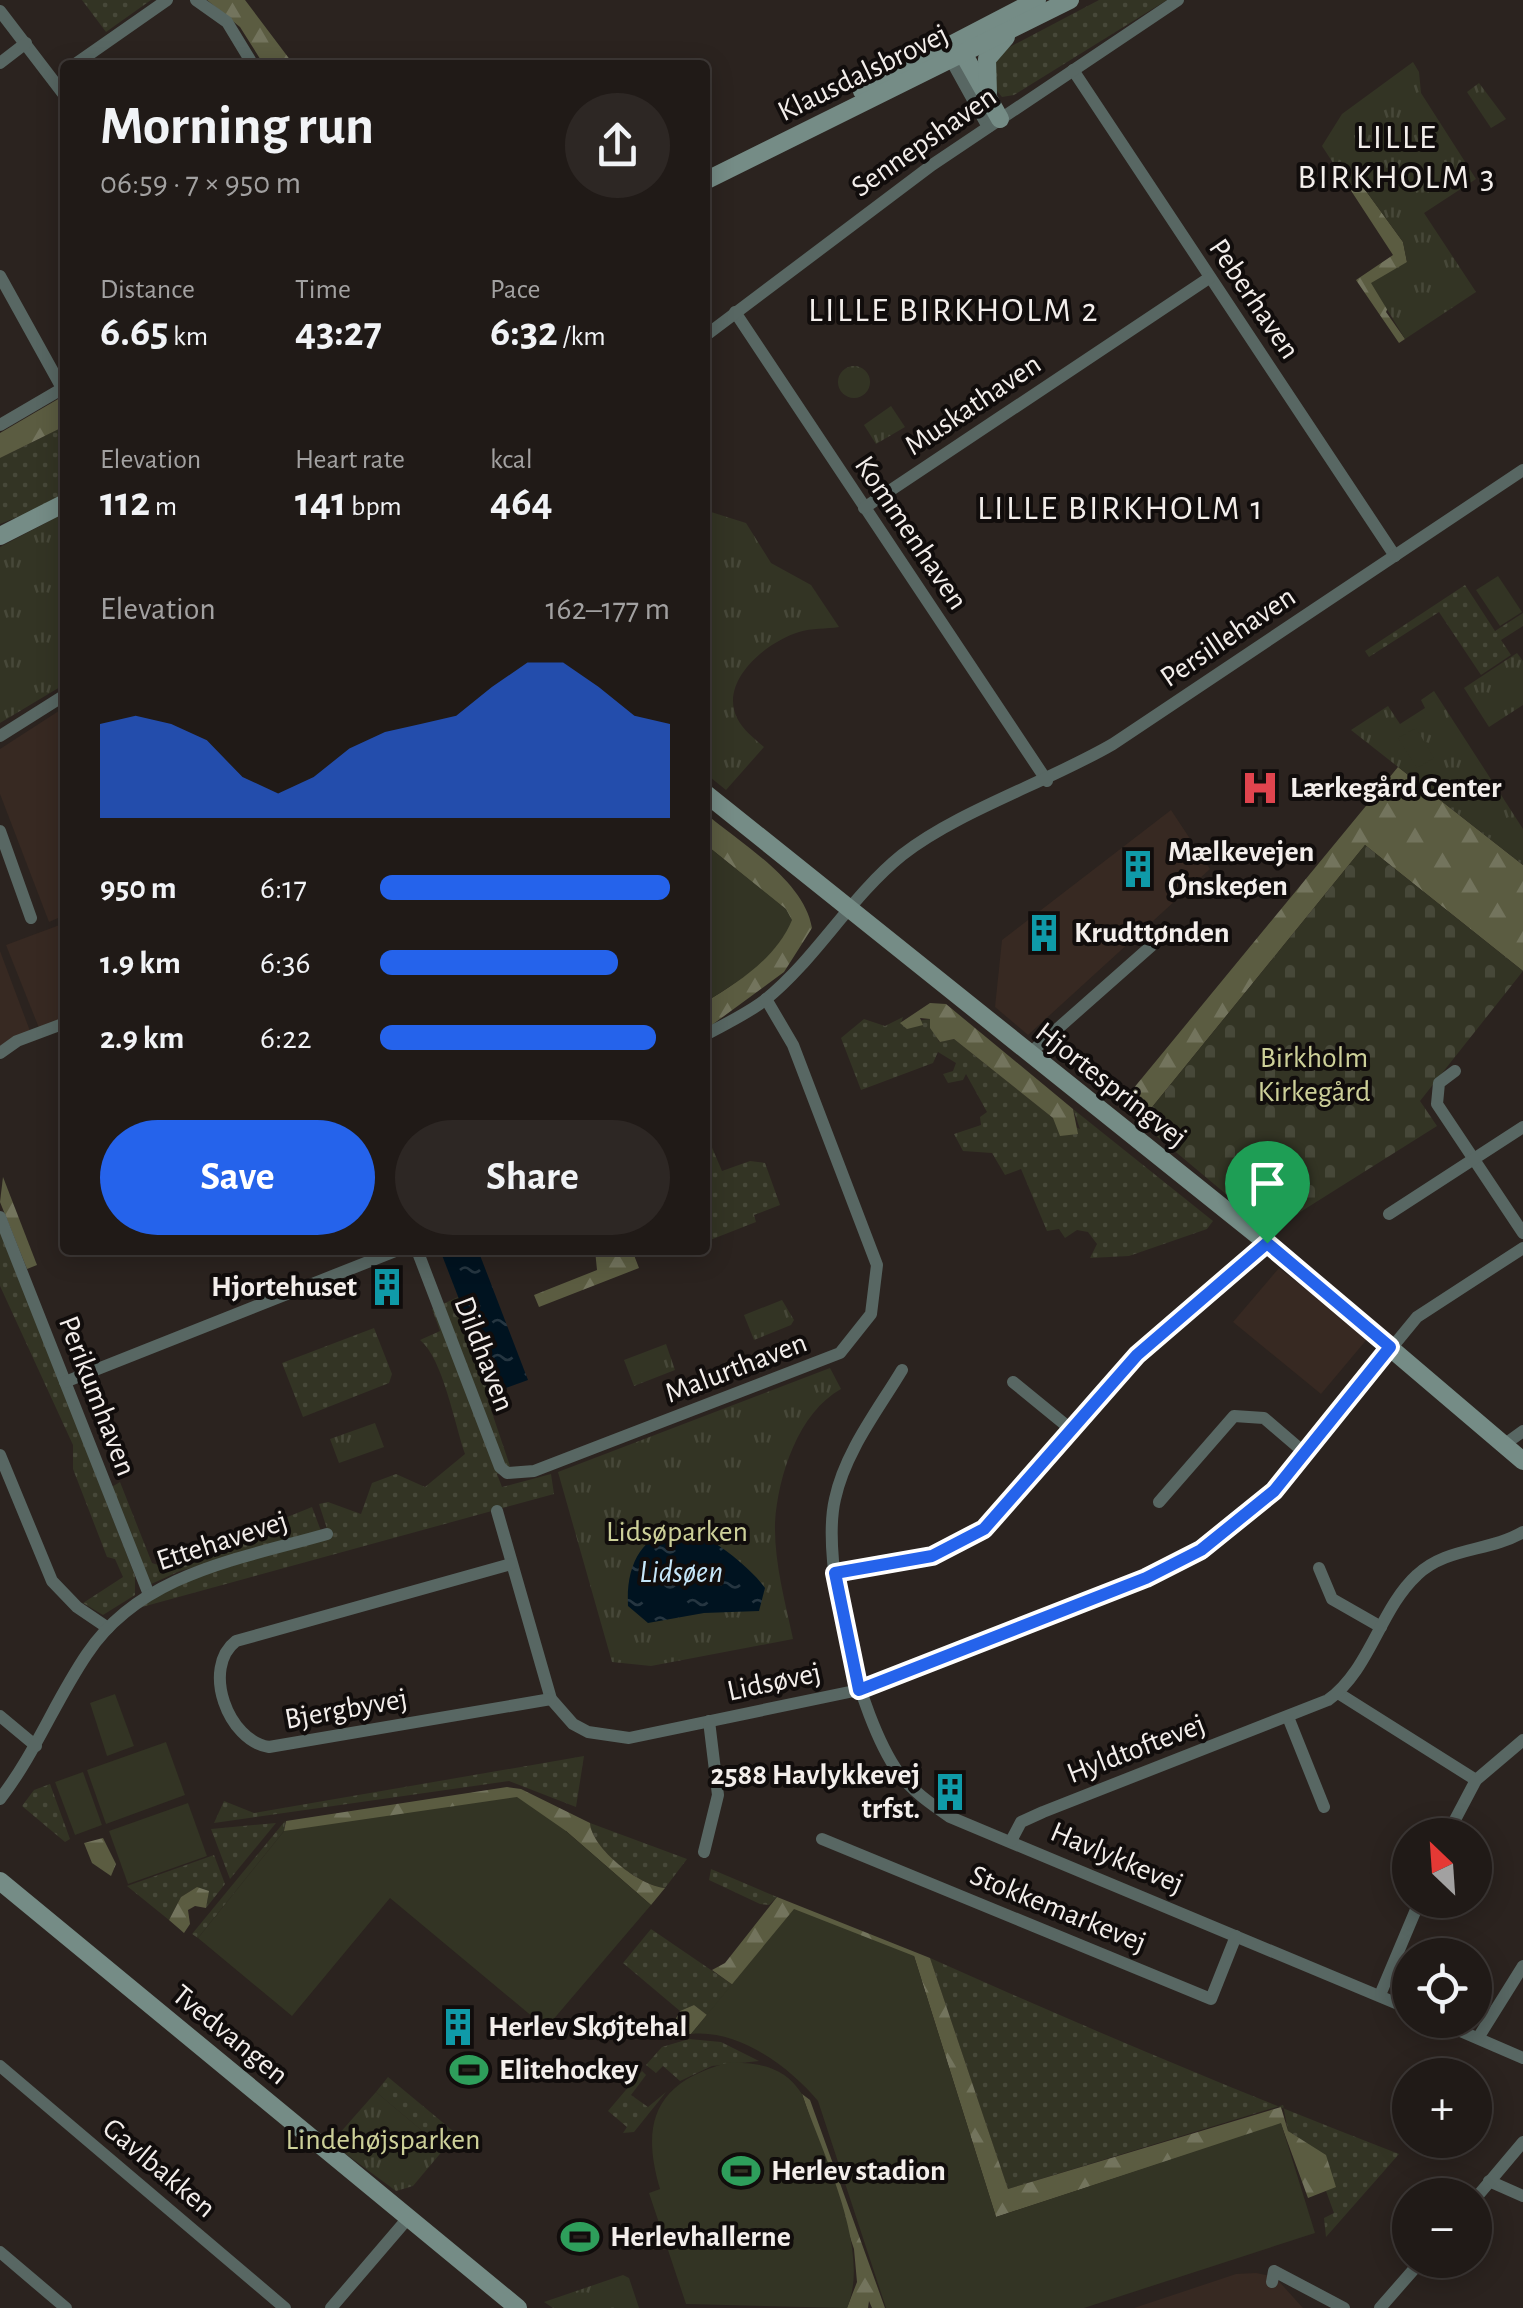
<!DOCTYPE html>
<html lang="en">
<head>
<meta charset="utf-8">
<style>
  body { margin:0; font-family:"Alegreya Sans",sans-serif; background:#2d2724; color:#f1f3f6; height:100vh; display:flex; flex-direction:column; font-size:38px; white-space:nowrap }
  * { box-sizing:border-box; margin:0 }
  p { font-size:32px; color:#a2a1a1 }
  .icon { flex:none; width:55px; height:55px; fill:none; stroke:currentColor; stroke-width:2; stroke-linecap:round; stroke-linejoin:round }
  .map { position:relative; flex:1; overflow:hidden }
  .drawer { position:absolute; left:60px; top:60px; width:650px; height:1195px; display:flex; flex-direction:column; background:#201a17; border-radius:10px; box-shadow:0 5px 25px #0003,0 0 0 2px #3d3836 }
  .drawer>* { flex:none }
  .needle { width:65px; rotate:335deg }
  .buttons { position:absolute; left:1392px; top:1818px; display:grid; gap:20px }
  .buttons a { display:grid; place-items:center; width:100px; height:100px; border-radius:50%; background:#201a17; box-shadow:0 5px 25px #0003,0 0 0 2px #3d3836; font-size:50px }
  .pin { position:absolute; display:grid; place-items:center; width:85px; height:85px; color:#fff; margin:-102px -42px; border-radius:50% 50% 50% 0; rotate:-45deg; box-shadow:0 0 10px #0007 }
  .pin .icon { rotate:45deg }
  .round { display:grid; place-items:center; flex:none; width:105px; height:105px; border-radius:52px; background:#2d2724 }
  .headline { display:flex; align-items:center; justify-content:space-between; height:170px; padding:0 40px }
  h1 { font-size:55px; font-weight:600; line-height:75px }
  .metrics { display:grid; grid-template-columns:repeat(3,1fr); gap:15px; height:170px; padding:10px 40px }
  .metrics div { display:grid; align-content:center }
  .metrics b { font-size:42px; font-weight:600 }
  .metrics small { font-size:28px; font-weight:400 }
  .metrics p { font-size:28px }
  .chart { height:280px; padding:20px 40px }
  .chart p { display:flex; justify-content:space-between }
  .chart svg { width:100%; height:180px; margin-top:10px; fill:#2563eb; opacity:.7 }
  .button { display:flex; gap:20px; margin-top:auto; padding:20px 40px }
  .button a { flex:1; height:115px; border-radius:60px; background:#2563eb; color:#fff; font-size:40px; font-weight:600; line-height:115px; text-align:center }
  .button a+a { background:#2d2724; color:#f1f3f6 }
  ul { padding:0 40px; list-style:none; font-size:32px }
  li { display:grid; grid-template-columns:160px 120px 1fr; align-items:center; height:75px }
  li i { height:25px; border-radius:12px; background:#2563eb }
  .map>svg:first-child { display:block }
  .built { fill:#372922 }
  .grass { fill:url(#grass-dots) }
  .forest { fill:url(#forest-firs) }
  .cemetery { fill:url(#cemetery-stones) }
  .park { fill:url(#park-tufts) }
  .pitch { fill:#333424 }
  .water { fill:url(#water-ripples) }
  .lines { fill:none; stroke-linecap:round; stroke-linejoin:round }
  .street { stroke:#586763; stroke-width:12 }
  .secondary { stroke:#758c86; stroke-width:18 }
  .route-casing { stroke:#fff; stroke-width:20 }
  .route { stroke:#2563eb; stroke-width:12 }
  .labels { text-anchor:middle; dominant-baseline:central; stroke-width:8; stroke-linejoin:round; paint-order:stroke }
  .street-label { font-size:30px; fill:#f3eeeb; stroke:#110d0c }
  .poi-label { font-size:30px; font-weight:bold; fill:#f3eeeb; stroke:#110d0c; text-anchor:start }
  .park-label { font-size:30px; fill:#cdd099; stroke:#110d0c }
  .water-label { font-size:32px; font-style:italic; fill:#c5e6f9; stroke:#110d0c }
  .quarter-label { font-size:35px; letter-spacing:2.5px; fill:#f3eeeb; stroke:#110d0c }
</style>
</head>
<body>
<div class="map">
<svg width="1523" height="2308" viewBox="0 0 1523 2308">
  <defs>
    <pattern id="grass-dots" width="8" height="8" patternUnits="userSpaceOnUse" patternTransform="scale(2.5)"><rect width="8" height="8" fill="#333424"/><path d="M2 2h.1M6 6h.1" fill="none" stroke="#474839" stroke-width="1.8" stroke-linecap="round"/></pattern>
    <pattern id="forest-firs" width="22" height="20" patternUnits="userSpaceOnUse" patternTransform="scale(2.5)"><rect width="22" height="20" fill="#5b5c41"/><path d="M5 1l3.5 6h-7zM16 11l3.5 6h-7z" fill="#73745d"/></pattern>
    <pattern id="cemetery-stones" width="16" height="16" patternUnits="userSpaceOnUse" patternTransform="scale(2.5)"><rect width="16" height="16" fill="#333424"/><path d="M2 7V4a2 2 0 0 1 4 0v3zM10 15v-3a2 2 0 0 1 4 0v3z" fill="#474839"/></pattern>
    <pattern id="park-tufts" width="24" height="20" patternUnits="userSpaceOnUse" patternTransform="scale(2.5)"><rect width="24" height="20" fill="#333424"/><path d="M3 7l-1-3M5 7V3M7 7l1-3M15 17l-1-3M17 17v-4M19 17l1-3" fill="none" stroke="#474839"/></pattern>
    <pattern id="water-ripples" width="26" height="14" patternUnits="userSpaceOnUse" patternTransform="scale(2.5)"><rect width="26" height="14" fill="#001320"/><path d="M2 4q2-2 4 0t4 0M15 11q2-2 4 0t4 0" fill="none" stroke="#263641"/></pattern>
  </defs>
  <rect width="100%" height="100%" fill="#2b231f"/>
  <g class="built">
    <path d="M65,707V915L49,922L0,794V749Z"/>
    <path d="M1171,810L1210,869L1028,1035L995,1007L1002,940Z"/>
    <path d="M65,923V1017L39,1028L6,945Z"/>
    <path d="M0,951L30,1031L0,1048Z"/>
    <path d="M1279,1268L1368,1338L1321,1394L1233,1322Z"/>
    <path d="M1256,2273L1275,2277L1303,2308H1134L1236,2274Z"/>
  </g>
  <g class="grass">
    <path d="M82,0H151L106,32Z"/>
    <path d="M1099,0H1167L1014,95L1002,97L991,84L993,62L1002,51Z"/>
    <path d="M65,426V498L0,524V458Z"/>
    <path d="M1465,585L1495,631L1523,613V626L1501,640L1511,655L1481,675L1439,612L1369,657L1365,651Z"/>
    <path d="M903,1017L901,1023L930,1019L939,1042L954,1039L1053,1118L1080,1129L1073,1109L1213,1221L1207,1229L1129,1256L1090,1258L1097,1244L1088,1232L1077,1230L1065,1238L1059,1229L1047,1231L1021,1169L1005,1175L992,1153L963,1151L954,1134L981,1125L980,1117L987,1112L966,1074L963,1080L948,1083L943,1074L953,1071L956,1063L938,1052L933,1063L861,1090L841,1038L864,1019L885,1026Z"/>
    <path d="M705,1131L722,1171L750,1161L765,1163L780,1205L754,1215L756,1222L705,1242Z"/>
    <path d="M0,1227L135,1576V1595L103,1615L83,1603L123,1577L115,1559L107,1557L73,1469V1445L0,1286Z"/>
    <path d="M458,1297L495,1392L486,1395L511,1469L497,1474L502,1487L551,1474L554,1494L142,1607L179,1581L329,1535L319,1504L328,1502L361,1514L372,1483L396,1474L425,1487L465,1454C454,1422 443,1359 420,1340L440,1331L432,1309Z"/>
    <path d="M374,1328L392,1374L389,1383L303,1417L282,1363Z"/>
    <path d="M120,1482L152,1563L164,1567L312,1507L321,1531L180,1571L149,1585L110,1488Z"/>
    <path d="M584,1756L576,1807L509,1781L214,1823L224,1801L254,1813Z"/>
    <path d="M50,1784L70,1839L65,1842L22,1806L34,1790Z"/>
    <path d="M285,1821L284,1831L198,1938L192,1934Z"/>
    <path d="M276,1823L230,1879L211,1829Z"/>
    <path d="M590,1823L687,1859L665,1888C640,1886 592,1849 590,1823Z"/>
    <path d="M214,1855L225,1884L206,1908L208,1898L197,1887L181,1897L169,1920L127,1886Z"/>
    <path d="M711,1869L777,1897L769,1905L760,1904L709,1880Z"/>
    <path d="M651,1929L733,1985L707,2015L694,2005L680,2011L623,1963Z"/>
    <path d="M930,1958C1084,2027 1241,2093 1399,2154L1326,2237L1324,2218L1334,2213L1326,2191L1336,2186L1288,2131L1283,2105L1008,2189Z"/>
    <path d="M689,2039L721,2042L759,2061L712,2066L680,2081L663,2066L656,2073L646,2065L662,2047Z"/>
    <path d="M642,2071L646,2075L631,2095L648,2107L666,2092L634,2132L623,2133L627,2127L608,2111Z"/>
    <path d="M388,2077L453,2131L439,2145L376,2092Z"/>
  </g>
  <g class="forest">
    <path d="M207,0H245L294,65H264L240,27Z"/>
    <path d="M1358,180L1403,242L1407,262L1386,312L1405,339L1399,343L1356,280L1393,255L1348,186Z"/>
    <path d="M65,395V426L0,458V433Z"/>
    <path d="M1398,767L1523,865V971L1365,845L1140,1122L1119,1106Z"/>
    <path d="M705,813C741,844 804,880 812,928L784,972L705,1030V1002C742,981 770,957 791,921L785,909L705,844Z"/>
    <path d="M930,1003L946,1004L1073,1109L1078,1134L1060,1136L1053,1118L954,1039L940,1042L930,1028V1019L920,1018L923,1025L907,1029L900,1023Z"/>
    <path d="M3,1177L37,1265L27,1269L0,1202Z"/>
    <path d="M595,1250H632L639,1268L539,1307L534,1295L597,1270Z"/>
    <path d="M507,1787L521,1789L590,1823C592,1849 640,1886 665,1888L651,1905L566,1831H284L286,1821Z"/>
    <path d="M103,1838L116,1864L111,1876L92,1863L84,1843Z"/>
    <path d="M197,1887L209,1891L206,1908L195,1906L188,1910L190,1924L184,1933L169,1920L181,1897Z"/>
    <path d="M777,1897L930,1958L1008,2189L1281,2107L1288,2131L1326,2155L1336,2187L1308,2198L1281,2124L996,2217L914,1956L756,1957L733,1985L712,1970L725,1963Z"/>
    <path d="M694,2005L707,2015L691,2034H668L680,2011Z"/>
    <path d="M802,2094L810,2100L885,2308H872L869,2301L868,2308H847L857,2282L854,2249Z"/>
  </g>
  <path class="cemetery" d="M1365,845L1523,971L1420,1101L1437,1126L1270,1231L1140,1122Z"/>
  <g class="park">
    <path d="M1413,62L1419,72L1421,93L1476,179L1424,213L1476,292L1405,339L1371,283L1407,262L1403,242L1358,180L1348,186L1322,146L1342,114Z"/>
    <path d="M1479,83L1506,119L1491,128L1467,92Z"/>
    <circle cx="854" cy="382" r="16"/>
    <path d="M891,406L905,427L876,444L864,425Z"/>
    <path d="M711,512L746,523L771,563L811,585L839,627C826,629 811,628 799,632C766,642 719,681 737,718C742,729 755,739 764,747L726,790L705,773V517Z"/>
    <path d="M65,513V684L0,723V547Z"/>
    <path d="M1517,653L1523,661V705L1489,727L1464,688Z"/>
    <path d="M1434,691L1523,829V865L1351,730L1388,706L1400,724L1425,708L1421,700Z"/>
    <path d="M782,1300L794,1320L791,1325L754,1340L744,1315Z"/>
    <path d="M666,1344L675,1370L634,1386L624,1360Z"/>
    <path d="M830,1368L841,1389C799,1412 778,1475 775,1523C774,1562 785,1601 793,1639L651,1666L612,1662L558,1472Z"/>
    <path d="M375,1423L384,1447L339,1463L330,1439Z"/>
    <path d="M376,2092L444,2149L413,2186L396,2191L331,2143Z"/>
    <path d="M623,2275L629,2278L639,2308H553L544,2302Z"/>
  </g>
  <g class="pitch">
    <path d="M1498,576L1522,612L1500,626L1476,590Z"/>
    <path d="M1416,728L1434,758L1417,768L1398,738Z"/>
    <path d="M705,844L786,909L792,920C776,958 739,982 705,1002Z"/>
    <path d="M115,1694L134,1746L107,1756L90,1703Z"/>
    <path d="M166,1742L185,1795L106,1824L87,1770Z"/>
    <path d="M83,1772L102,1825L75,1835L55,1782Z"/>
    <path d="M517,1797L566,1831L651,1905L546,2028L390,1898L292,2016L198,1938L284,1831Z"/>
    <path d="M188,1803L207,1856L128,1884L109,1831Z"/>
    <path d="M794,1909L914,1956L996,2217L1281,2123L1315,2233L1084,2308H886L818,2101C789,2066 738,2029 691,2034Z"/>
    <path d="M727,2063C758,2062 784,2066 802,2094C822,2153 872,2250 847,2308L686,2304L649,2193L660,2189C640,2122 656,2082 727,2063Z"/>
  </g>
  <g class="water">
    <path d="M440,1250H478L528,1380L495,1392Z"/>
    <path d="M682,1525C709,1536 749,1565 765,1588L759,1611L704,1613L648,1623L628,1606C626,1565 640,1536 682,1525Z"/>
  </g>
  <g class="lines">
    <g class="street">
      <path d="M196,0L227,22L253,65"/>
      <path d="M0,11L65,96"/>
      <path d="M951,60L988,127"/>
      <path d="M0,63L26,43"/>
      <path d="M74,65L167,0"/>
      <path d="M1073,70L1395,556"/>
      <path d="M0,276L62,388"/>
      <path d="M735,312L1047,781"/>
      <path d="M705,336L932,165L1178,0"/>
      <path d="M0,425L65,387"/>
      <path d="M864,508L1209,278"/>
      <path d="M0,736L65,695"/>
      <path d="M0,831L31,918"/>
      <path d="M705,1035C725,1024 747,1014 765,1000C816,959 850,897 902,855C958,811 1048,782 1113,744L1523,470"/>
      <path d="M0,1053L17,1041L65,1023"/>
      <path d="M1029,1054L1167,932"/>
      <path d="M1455,1071L1439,1083L1437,1104L1523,1233"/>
      <path d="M1389,1214L1523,1127"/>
      <path d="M0,1217L148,1592"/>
      <path d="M417,1250L500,1467L507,1473L534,1471L840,1353L871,1314L877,1265L793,1045L766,999"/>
      <path d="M902,1370C878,1410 845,1452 835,1499C820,1563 859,1717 898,1772C911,1790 931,1804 950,1817L1410,2009"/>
      <path d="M65,1382L398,1250"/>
      <path d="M1013,1382L1073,1431"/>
      <path d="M1505,1444L1523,1431"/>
      <path d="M0,1455L52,1581L77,1607L108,1628"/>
      <path d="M1159,1502L1234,1416L1264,1418L1306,1454"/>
      <path d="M497,1511L551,1699L573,1724L588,1732L629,1738L859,1690L1145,1578L1227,1532L1274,1491L1417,1317L1523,1248"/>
      <path d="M511,1564L236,1641C201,1668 228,1741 269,1747L551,1699"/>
      <path d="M1319,1568L1332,1599L1381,1627"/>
      <path d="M835,1573L932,1555L984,1529L1137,1355L1267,1243"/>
      <path d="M1338,1693L1476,1780"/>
      <path d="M0,1716L36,1746"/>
      <path d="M1288,1717L1324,1807"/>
      <path d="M0,1799C35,1754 55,1701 87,1654C141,1573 240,1559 327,1534"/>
      <path d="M1447,1835L1476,1780L1523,1740"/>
      <path d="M822,1839L1211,1999L1236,1936"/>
      <path d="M1011,1841L1021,1822L1043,1812L1328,1700C1370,1670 1380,1609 1417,1575C1446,1547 1489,1552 1523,1532"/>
      <path d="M704,1852L718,1795L709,1721"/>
      <path d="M1380,1995L1420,1900"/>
      <path d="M1435,2020L1523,2058"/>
      <path d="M1478,2038L1523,1966"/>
      <path d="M0,2066L285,2308"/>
      <path d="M1489,2181L1523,2196"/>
      <path d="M1475,2199L1523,2142"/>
      <path d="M0,2252L66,2308"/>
      <path d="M1272,2282L1274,2271L1344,2308"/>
      <path d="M331,2308L409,2217"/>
      <path d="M1380,2308L1422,2260"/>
    </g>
    <g class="secondary">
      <path d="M959,46L1000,119"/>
      <path d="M862,91L1037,0"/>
      <path d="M988,93L987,59L1006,37"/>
      <path d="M705,181L1070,0"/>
      <path d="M0,536L65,503"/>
      <path d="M705,793L1267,1243L1523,1461"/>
      <path d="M0,1881L518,2308"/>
    </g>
  </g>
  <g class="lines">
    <g class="route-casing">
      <path id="route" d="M1267,1243L1390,1347L1274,1491L1201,1550L1146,1578L859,1690L835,1573L932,1556L984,1529L1137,1355Z"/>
    </g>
    <use href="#route" class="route"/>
  </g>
  <defs>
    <g id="hospital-bare" transform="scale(3)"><path d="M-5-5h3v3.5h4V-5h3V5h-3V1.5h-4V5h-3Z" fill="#e0444e" stroke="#110d0c" stroke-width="2.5" paint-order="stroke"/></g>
    <g id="building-bare" transform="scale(3)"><path d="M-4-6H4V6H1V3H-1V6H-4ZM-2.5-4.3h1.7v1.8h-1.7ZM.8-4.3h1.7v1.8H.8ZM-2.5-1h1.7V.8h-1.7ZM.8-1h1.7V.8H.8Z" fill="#0f9aa8" stroke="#110d0c" stroke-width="2.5" paint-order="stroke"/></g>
    <g id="stadium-bare" transform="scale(3)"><path d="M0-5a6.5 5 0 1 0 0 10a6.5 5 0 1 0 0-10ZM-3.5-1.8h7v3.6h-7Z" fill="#2e9e5b" stroke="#110d0c" stroke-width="2.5" paint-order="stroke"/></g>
  </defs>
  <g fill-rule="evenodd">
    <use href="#hospital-bare" x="1260" y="788"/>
    <use href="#building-bare" x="1138" y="869"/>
    <use href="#building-bare" x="1044" y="933"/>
    <use href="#building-bare" x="387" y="1287"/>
    <use href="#building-bare" x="950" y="1792"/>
    <use href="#building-bare" x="458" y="2027"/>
    <use href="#stadium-bare" x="469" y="2070"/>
    <use href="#stadium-bare" x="741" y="2171"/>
    <use href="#stadium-bare" x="580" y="2237"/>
  </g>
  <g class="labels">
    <g class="street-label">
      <text transform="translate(863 73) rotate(-26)">Klausdalsbrovej</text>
      <text transform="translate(924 142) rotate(-35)">Sennepshaven</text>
      <text transform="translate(1254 299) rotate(56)">Peberhaven</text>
      <text transform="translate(973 405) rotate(-34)">Muskathaven</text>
      <text transform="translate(911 533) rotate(56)">Kommenhaven</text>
      <text transform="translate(1228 637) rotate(-34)">Persillehaven</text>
      <text transform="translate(1111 1085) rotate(38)">Hjortespringvej</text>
      <text transform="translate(484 1354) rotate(69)">Dildhaven</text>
      <text transform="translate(736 1368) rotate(-21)">Malurthaven</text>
      <text transform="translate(97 1396) rotate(69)">Perikumhaven</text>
      <text transform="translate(222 1541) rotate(-18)">Ettehavevej</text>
      <text transform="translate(774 1682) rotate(-12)">Lidsøvej</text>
      <text transform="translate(346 1709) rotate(-10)">Bjergbyvej</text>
      <text transform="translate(1136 1749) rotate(-21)">Hyldtoftevej</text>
      <text transform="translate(1117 1858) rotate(23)">Havlykkevej</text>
      <text transform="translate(1058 1909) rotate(22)">Stokkemarkevej</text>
      <text transform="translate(230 2035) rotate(39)">Tvedvangen</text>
      <text transform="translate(159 2168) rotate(40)">Gavlbakken</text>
    </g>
    <g class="poi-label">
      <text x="1290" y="788">Lærkegård Center</text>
      <text x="1168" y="852">Mælkevejen<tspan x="1168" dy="34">Ønskeøen</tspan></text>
      <text x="1074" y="933">Krudttønden</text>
      <text x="357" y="1287" text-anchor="end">Hjortehuset</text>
      <text x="920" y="1775" text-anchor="end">2588 Havlykkevej<tspan x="920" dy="34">trfst.</tspan></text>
      <text x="488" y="2027">Herlev Skøjtehal</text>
      <text x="499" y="2070">Elitehockey</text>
      <text x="771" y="2171">Herlev stadion</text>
      <text x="610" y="2237">Herlevhallerne</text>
    </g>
    <g class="park-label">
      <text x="1314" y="1058">Birkholm<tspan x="1314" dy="34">Kirkegård</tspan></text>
      <text x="677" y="1532">Lidsøparken</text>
      <text x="383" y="2140">Lindehøjsparken</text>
    </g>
    <g class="water-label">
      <text x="681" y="1572">Lidsøen</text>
    </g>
    <g class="quarter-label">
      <text x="1397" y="137">LILLE<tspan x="1397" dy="40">BIRKHOLM 3</tspan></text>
      <text x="954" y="310">LILLE BIRKHOLM 2</text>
      <text x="1121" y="508">LILLE BIRKHOLM 1</text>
    </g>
  </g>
</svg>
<div class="buttons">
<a><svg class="needle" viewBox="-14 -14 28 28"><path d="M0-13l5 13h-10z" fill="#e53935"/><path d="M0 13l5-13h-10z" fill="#a2a1a1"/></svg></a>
<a><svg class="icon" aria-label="locate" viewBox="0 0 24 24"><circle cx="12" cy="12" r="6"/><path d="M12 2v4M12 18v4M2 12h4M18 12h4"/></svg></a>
<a>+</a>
<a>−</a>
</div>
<div class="pin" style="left:1267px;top:1243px;background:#1e9e55"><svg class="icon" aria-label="arrive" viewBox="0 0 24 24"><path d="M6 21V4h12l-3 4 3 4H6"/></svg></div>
<section class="drawer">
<div class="headline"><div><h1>Morning run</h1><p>06:59 · 7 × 950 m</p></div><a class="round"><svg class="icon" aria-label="share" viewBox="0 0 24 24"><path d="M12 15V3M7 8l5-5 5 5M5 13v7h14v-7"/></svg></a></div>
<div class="metrics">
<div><p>Distance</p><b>6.65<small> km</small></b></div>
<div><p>Time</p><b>43:27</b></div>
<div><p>Pace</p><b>6:32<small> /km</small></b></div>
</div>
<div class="metrics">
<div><p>Elevation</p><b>112<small> m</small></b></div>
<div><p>Heart rate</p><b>141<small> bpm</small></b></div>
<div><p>kcal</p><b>464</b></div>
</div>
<div class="chart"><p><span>Elevation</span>162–177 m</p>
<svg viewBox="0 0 160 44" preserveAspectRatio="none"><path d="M0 44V21L10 19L20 21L30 25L40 34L50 38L60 34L70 27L80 23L90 21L100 19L110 12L120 6L130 6L140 12L150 19L160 21V44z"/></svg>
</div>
<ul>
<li><b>950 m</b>6:17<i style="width:100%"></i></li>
<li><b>1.9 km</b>6:36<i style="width:82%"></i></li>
<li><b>2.9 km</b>6:22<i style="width:95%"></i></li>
</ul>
<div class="button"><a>Save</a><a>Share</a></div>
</section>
</div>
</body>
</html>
